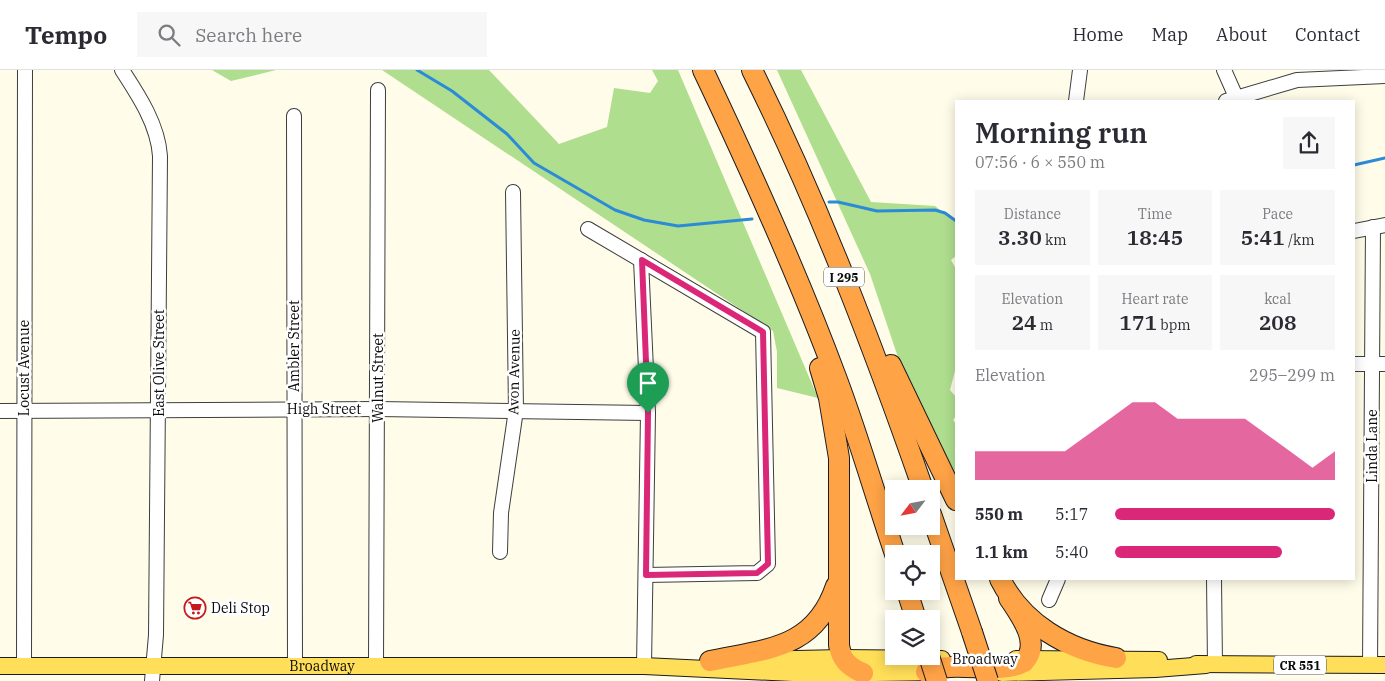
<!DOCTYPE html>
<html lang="en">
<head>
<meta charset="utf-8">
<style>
  body { margin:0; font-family:"IBM Plex Serif",serif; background:#f7f7f7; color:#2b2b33; height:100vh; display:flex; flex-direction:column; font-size:19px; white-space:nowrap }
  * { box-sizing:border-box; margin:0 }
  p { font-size:16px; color:#7c7c81 }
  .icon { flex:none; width:28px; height:28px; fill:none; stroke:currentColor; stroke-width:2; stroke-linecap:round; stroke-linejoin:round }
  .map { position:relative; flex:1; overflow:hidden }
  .side { position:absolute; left:955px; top:30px; width:400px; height:480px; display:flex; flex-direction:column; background:#fff; border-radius:0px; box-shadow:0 2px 12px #0003 }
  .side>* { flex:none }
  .needle { width:32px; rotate:238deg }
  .controls { position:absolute; left:885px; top:410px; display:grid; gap:10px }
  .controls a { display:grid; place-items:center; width:55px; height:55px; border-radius:0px; background:#fff; box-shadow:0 2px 12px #0003; font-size:25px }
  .pin { position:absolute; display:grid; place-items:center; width:42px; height:42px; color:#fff; margin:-51px -21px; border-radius:50% 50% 50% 0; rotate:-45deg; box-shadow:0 0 5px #0007 }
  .pin .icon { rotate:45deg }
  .round { display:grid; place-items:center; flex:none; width:52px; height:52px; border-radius:0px; background:#f7f7f7 }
  .summary { display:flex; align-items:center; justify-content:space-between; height:85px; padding:0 20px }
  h1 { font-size:28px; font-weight:600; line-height:38px }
  .metrics { display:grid; grid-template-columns:repeat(3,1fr); gap:8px; height:85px; padding:5px 20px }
  .metrics div { display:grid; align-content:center; border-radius:0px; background:#f7f7f7; text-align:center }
  .metrics b { font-size:21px; font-weight:600 }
  .metrics small { font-size:14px; font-weight:400 }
  .metrics p { font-size:14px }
  .chart { height:140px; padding:10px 20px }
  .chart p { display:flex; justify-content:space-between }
  .chart svg { width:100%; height:90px; margin-top:5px; fill:#db2777; opacity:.7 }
  ul { padding:0 20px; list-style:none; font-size:16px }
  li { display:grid; grid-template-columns:80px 60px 1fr; align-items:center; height:38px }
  li i { height:12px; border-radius:6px; background:#db2777 }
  header { display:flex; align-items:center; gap:30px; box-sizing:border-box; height:70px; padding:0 25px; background:#fff; border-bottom:1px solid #e1e1e2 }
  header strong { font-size:24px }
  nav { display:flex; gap:28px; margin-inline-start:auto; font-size:18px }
  .search { width:350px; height:45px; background:#f7f7f7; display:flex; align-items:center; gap:12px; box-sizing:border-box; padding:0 18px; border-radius:0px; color:#7c7c81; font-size:19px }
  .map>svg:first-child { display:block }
  .forest { fill:#afde8e }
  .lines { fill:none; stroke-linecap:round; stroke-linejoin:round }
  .stream { stroke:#2b8bd7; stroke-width:3 }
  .minor-casing { stroke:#3e3e3e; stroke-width:16 }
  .major-casing { stroke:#1c1c1c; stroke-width:18 }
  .highway-casing { stroke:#1c1c1c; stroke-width:22 }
  .minor { stroke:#fff; stroke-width:14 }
  .major { stroke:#ffde59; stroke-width:16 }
  .highway { stroke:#ffa347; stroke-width:20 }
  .highway-bridge-casing { stroke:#1c1c1c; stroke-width:22; stroke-linecap:butt }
  .highway-bridge { stroke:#ffa347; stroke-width:20 }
  .route-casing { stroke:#fff; stroke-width:10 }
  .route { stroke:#db2777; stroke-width:6 }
  .labels { text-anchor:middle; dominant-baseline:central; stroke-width:5; stroke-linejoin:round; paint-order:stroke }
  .shield { fill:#fff; stroke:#545454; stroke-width:1 }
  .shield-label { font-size:12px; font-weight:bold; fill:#0b0b0b }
  .street-label { font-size:14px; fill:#0b0b0b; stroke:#fff }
  .poi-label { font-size:14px; fill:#0b0b0b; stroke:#fff; text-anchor:start }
</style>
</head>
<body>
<header>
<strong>Tempo</strong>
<div class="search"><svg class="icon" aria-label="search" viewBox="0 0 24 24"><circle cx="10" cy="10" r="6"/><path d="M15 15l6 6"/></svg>Search here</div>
<nav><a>Home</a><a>Map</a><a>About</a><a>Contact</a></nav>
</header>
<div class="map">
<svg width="1385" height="611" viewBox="0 0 1385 611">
  <rect width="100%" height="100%" fill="#fffce9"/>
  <g class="forest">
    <path d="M212,0H276L231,11Z"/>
    <path d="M377,0H489L559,74L607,57L614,18L650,23L658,11L652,0H678L818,328L777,318V282L773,261L382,0Z"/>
    <path d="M777,0H801L871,132L935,136L956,153V186L951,190L956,199V297L950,320L956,327V346L953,350L956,354V412L906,311L870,204Z"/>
  </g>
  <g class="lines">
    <g class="stream">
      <path d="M417,0L452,21L507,64L534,93L615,140L644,150L678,156L752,149"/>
      <path d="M1354,95L1385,88"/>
      <path d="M829,132H838L877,141L935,140L945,143L956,151"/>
    </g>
    <g class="minor-casing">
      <g id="minor">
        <path d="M122,0C139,26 158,55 160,86L156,565L152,611"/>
        <path d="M1224,0L1236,27"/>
        <path d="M1076,31L1080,0"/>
        <path d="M1226,31L1297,10L1385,6"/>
        <path d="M294,46L295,596"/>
        <path d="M588,159L763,262L768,494L757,503L646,505"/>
        <path d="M1354,161L1385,155"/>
        <path d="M641,190L648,343L644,596"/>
        <path d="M1354,294H1385"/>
        <path d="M0,341L378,339L648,343"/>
        <path d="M500,482L501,443L516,340L513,122"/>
        <path d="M1214,509L1215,595"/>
        <path d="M1049,530L1058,509"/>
        <path d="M1370,595L1373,157"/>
        <path d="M24,596L25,0"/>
        <path d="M376,597L378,20"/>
      </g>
    </g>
    <g class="major-casing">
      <g id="major">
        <path d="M1016,589L1159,590"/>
        <path d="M744,590L842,588L942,589"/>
        <path d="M1196,594L1385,595"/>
        <path id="s1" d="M0,596H644L814,604L937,602"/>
        <path d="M1002,603L1155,599L1206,595"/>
      </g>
    </g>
    <g class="highway-casing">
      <g id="highway">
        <path d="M703,0C751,101 797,202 836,307C858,365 875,425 895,484"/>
        <path d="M752,0C819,135 873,276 923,419"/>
        <path d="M891,295L956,430"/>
        <path d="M820,298L829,328L839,388V575C841,590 849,597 863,603"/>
        <path d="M931,444L972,562"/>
        <path d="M1000,509C1022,553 1067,580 1116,588"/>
        <path d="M907,521L916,549"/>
        <path d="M710,591C767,579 815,579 836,516"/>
        <path d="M926,602C955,589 999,606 1024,592C1042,573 1020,545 1009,528"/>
      </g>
    </g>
    <use href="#minor" class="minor"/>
    <use href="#major" class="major"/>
    <use href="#highway" class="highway"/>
    <g class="highway-bridge-casing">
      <g id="highway-bridge">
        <path d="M972,562L988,611"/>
        <path d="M929,586L937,611"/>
      </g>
    </g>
    <use href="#highway-bridge" class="highway-bridge"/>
  </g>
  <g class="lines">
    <g class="route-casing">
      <path id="route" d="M642,190L763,262L768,494L757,503L646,505L648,343Z"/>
    </g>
    <use href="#route" class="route"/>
  </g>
  <defs>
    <g id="supermarket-ring" transform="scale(1.125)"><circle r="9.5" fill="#fff" stroke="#c41a1b" stroke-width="1.5"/><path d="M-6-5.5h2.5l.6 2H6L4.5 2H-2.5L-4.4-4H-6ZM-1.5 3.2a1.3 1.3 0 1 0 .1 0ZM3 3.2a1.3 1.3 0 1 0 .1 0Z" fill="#c41a1b"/></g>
  </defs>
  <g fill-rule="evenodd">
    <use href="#supermarket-ring" x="195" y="538"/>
  </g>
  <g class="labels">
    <g class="shield">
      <rect x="824" y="197.5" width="40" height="19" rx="4"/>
      <rect x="1274" y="585.5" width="52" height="19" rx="4"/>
    </g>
    <g class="shield-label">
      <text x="844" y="207">I 295</text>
      <text x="1300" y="595">CR 551</text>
    </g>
    <g class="street-label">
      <text transform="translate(294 276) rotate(-90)">Ambler Street</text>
      <text transform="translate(159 293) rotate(-90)">East Olive Street</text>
      <text transform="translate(24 298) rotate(-90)">Locust Avenue</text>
      <text transform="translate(514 302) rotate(-89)">Avon Avenue</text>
      <text transform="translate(378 308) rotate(-90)">Walnut Street</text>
      <text x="324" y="339">High Street</text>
      <text transform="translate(1372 376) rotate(-90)">Linda Lane</text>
      <text x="985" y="589">Broadway</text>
      <text stroke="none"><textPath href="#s1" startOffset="322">Broadway</textPath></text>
    </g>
    <g class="poi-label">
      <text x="211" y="538">Deli Stop</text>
    </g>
  </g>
</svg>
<div class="controls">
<a><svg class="needle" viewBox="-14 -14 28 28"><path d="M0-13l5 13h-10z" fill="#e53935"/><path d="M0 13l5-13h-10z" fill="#7c7c81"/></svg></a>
<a><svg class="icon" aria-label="locate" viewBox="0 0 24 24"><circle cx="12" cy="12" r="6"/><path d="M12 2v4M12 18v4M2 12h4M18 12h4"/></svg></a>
<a><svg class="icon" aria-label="layers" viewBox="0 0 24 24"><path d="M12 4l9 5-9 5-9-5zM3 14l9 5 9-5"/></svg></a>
</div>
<div class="pin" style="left:648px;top:343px;background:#1e9e55"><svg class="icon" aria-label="arrive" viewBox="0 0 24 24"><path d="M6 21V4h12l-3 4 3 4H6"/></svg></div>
<section class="side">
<div class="summary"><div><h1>Morning run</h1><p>07:56 · 6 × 550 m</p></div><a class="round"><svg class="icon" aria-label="share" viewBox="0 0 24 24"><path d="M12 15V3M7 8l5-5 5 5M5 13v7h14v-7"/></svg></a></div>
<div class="metrics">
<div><p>Distance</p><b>3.30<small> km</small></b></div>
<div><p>Time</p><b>18:45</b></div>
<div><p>Pace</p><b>5:41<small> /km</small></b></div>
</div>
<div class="metrics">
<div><p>Elevation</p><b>24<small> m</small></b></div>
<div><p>Heart rate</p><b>171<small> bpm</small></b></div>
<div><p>kcal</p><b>208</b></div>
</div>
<div class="chart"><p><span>Elevation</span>295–299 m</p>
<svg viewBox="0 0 160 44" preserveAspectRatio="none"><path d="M0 44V30L10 30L20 30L30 30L40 30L50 22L60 14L70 6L80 6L90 14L100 14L110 14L120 14L130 22L140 30L150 38L160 30V44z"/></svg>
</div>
<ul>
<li><b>550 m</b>5:17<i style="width:100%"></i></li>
<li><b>1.1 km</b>5:40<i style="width:76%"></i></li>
</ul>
</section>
</div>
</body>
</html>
